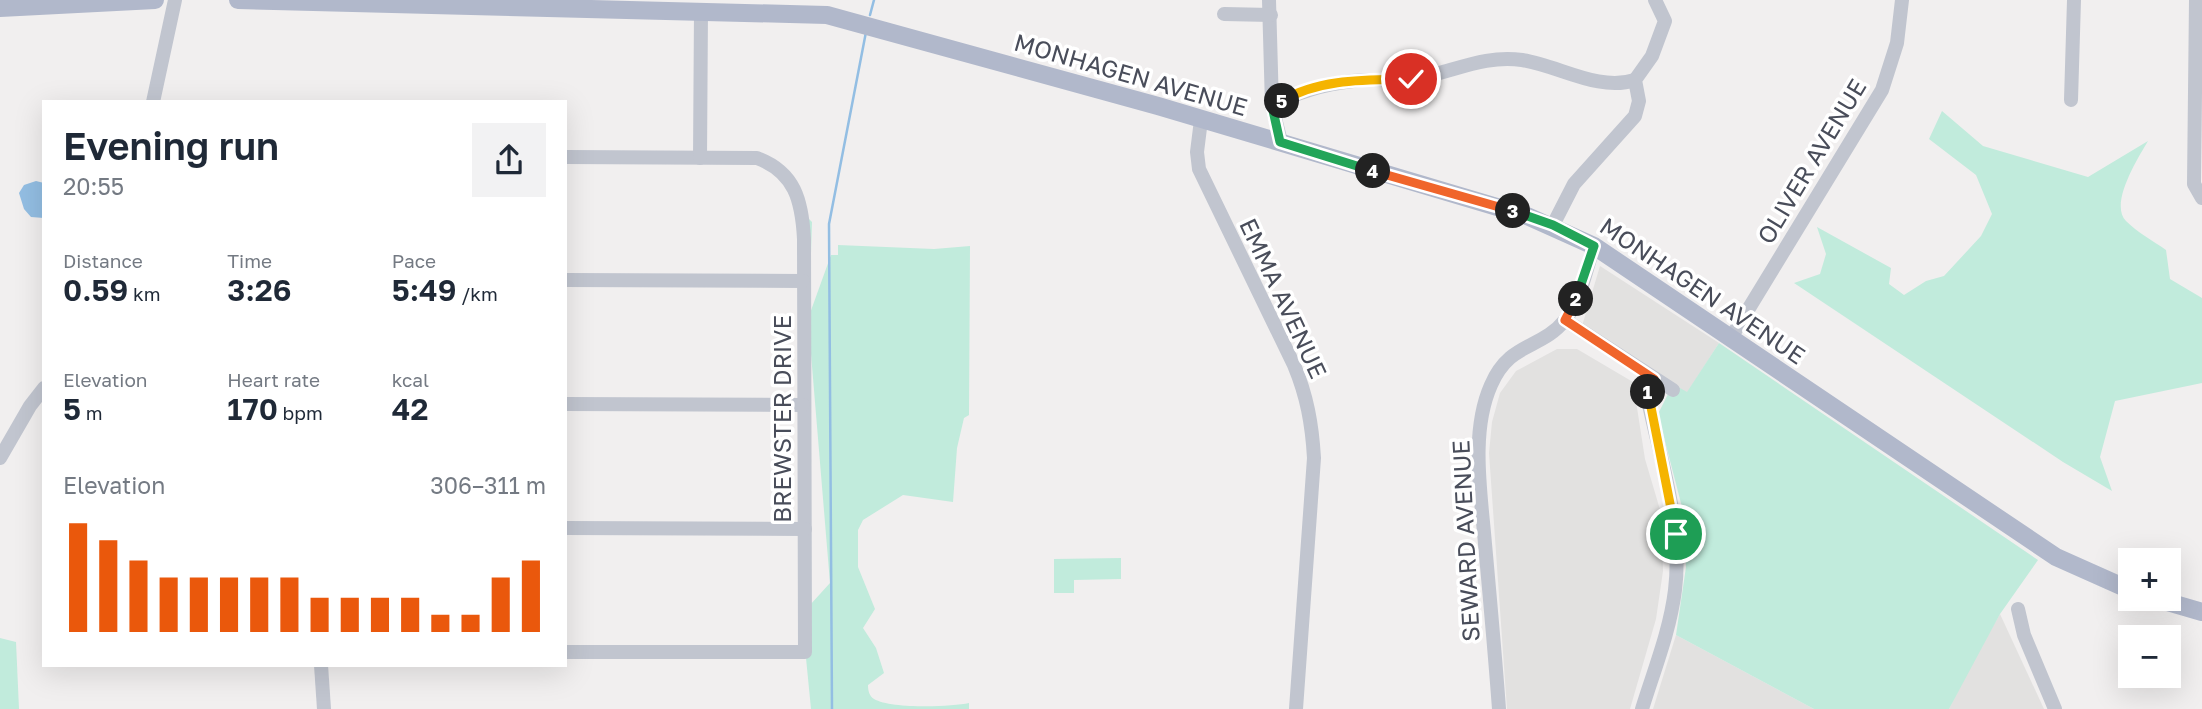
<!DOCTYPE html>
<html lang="en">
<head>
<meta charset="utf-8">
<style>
  body { margin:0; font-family:"Golos Text",sans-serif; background:#f2f2f3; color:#1f2937; height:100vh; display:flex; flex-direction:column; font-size:26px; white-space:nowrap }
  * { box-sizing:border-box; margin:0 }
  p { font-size:23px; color:#747a83 }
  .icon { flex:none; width:38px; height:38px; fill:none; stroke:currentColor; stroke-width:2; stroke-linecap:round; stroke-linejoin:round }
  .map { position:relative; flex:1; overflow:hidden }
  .sheet { position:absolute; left:42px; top:100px; width:525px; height:567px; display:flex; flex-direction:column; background:#fff; border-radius:0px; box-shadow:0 7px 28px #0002 }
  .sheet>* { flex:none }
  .controls { position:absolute; left:2118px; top:548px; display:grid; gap:14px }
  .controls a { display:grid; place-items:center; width:63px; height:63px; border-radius:0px; background:#fff; box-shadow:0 7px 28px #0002; font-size:35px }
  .pin { position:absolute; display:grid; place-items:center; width:60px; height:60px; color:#fff; margin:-30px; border:4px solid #fff; border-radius:50%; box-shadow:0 2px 7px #0007 }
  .km { position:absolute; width:35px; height:35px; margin:-18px; border-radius:50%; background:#222; color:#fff; font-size:19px; line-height:35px; text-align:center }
  .round { display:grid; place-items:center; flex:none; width:74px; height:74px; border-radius:0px; background:#f2f2f3 }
  .summary { display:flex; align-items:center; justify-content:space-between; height:119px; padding:0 21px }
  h1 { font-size:38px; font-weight:600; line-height:52px }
  .figures { display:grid; grid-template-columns:repeat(3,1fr); gap:10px; height:119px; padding:7px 21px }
  .figures div { display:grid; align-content:center }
  .figures b { font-size:30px; font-weight:600 }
  .figures small { font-size:19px; font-weight:400 }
  .figures p { font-size:19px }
  .chart { height:196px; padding:14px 21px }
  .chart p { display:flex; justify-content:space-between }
  .chart svg { width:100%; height:126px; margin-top:7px; stroke:#ea580c; stroke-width:6 }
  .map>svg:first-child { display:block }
  .education { fill:#e2e1e0 }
  .green { fill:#c1ebdc; fill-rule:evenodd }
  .water { fill:#93bee3 }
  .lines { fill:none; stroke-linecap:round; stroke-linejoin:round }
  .stream { stroke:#93bee3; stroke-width:2.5 }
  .minor { stroke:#c1c5cf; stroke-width:14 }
  .major { stroke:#b1b8cb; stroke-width:18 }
  .split-1-casing { stroke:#fff; stroke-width:14 }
  .split-2-casing { stroke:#fff; stroke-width:14 }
  .split-3-casing { stroke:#fff; stroke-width:14 }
  .split-4-casing { stroke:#fff; stroke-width:14 }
  .split-5-casing { stroke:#fff; stroke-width:14 }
  .split-6-casing { stroke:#fff; stroke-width:14 }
  .split-1 { stroke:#f5b400; stroke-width:9 }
  .split-2 { stroke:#f0652b; stroke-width:9 }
  .split-3 { stroke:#22a559; stroke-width:9 }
  .split-4 { stroke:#f0652b; stroke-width:9 }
  .split-5 { stroke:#22a559; stroke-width:9 }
  .split-6 { stroke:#f5b400; stroke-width:9 }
  .labels { text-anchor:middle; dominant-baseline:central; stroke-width:7; stroke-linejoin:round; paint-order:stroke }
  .street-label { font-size:24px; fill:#494d5a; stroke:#fff }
</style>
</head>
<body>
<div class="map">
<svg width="2202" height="709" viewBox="0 0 2202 709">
  <rect width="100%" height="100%" fill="#f1efef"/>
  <g class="education">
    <path d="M1600,266L1719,343L1687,393L1582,326Z"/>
    <path d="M1557,349H1577L1633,382L1645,459L1661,513L1663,571L1656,619L1630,709H1507L1489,453L1492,422L1500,393L1516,371Z"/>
    <path d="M2000,614L2044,709H1949L1972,662Z"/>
    <path d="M1676,635L1814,709H1653Z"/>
  </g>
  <g class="green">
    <path d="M1942,111L1983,146L2088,177L2148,141C2138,158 2109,204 2126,221C2137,232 2153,241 2166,250L2170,279L2202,298V383L2115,401L2100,457L2112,491L2063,462L1794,283L1820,274L1826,254L1817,227L1891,268L1889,284L1904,295L1926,281L1944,276L1981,236L1992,214L1976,175L1929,139Z"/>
    <path d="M808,218L812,222L809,316L831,255H838V245L934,249L970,246L969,415L964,418L957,448L953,502L903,495L863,520L858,530V567L875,609L863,628L876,648L884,673L868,685C868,690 869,696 874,699C891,709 951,707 969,703V709H811L801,607ZM811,354L830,583L810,605Z"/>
    <path d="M1719,343L2038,560L2000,614L1949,709H1814L1676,635L1686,567L1683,511L1658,414L1673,384L1687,392Z"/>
    <path d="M1121,558V579L1074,580V593H1054V559Z"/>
    <path d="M0,638L16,642L19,709H0Z"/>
  </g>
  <path class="water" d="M36,181L44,183V218L31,217L24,209L19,193L24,185Z"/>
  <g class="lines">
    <g class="stream">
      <path d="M870,15L874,0"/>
      <path d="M832,709L829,224L866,32"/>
    </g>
    <g class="minor">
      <path d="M1269,0L1272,106L1281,142"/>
      <path d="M2196,0L2194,184L2202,198"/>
      <path d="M1224,14L1271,15"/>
      <path d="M2071,100L2074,0"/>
      <path d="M153,102L175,0"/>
      <path d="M1272,106C1297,92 1325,84 1353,81C1372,78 1393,82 1412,79C1449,74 1483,54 1522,60C1558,65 1598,92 1635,80"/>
      <path d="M1201,120L1197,152L1199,169L1294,365C1307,396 1312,424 1314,458L1296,709"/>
      <path d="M565,157L757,158C795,172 802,201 804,239L805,652H565"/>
      <path d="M700,158L701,10"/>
      <path d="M1553,225L1574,184L1635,116L1639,101L1635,80L1652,56L1665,21L1655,0"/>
      <path d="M565,280L803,281"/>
      <path d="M1565,320L1673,390"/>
      <path d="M1732,336L1882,90L1897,43L1902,0"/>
      <path d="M565,404L803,405"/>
      <path d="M0,458L30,406L44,388"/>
      <path d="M565,528L805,529"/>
      <path d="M2018,609L2024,635L2055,709"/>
      <path d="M321,665L324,709"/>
      <path d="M1499,709C1495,654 1490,599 1485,544C1481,494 1470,432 1491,385C1510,341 1541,350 1565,320C1581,300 1586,269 1594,246"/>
      <path d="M1642,709C1654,670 1670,631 1675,590C1683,524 1660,459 1647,395L1654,379"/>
    </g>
    <g class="major">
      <path d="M238,0L827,15L1158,106L1527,216L1594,246L2056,557L2130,590"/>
      <path d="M0,8L155,0"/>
      <path d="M2154,598L2202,612"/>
    </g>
  </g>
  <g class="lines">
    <g class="split-1-casing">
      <path id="split-1" d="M1648,392L1676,534"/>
    </g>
    <g class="split-2-casing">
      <path id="split-2" d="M1576,299L1565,320L1654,379L1648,392"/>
    </g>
    <g class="split-3-casing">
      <path id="split-3" d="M1513,211L1553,225L1594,246L1576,299"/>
    </g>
    <g class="split-4-casing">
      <path id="split-4" d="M1373,171L1513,211"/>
    </g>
    <g class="split-5-casing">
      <path id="split-5" d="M1282,101L1272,106L1280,142L1373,171"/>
    </g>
    <g class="split-6-casing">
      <path id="split-6" d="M1282,101C1319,78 1369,80 1411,79"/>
    </g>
    <use href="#split-1" class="split-1"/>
    <use href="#split-2" class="split-2"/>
    <use href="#split-3" class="split-3"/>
    <use href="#split-4" class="split-4"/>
    <use href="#split-5" class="split-5"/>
    <use href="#split-6" class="split-6"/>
  </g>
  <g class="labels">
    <g class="street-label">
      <text transform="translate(1131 74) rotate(16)">MONHAGEN AVENUE</text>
      <text transform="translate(1811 161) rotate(-59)">OLIVER AVENUE</text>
      <text transform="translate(1703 290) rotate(34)">MONHAGEN AVENUE</text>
      <text transform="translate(1284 298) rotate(65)">EMMA AVENUE</text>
      <text transform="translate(781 419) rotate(-90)">BREWSTER DRIVE</text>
      <text transform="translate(1465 541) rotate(-93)">SEWARD AVENUE</text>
    </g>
  </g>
</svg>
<div class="controls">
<a>+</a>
<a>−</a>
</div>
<div class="pin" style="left:1676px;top:534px;background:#1e9e55"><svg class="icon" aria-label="arrive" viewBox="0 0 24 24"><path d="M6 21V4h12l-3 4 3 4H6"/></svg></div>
<div class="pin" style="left:1411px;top:79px;background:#d93025"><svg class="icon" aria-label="check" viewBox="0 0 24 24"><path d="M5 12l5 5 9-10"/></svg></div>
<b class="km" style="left:1648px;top:392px">1</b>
<b class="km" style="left:1576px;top:299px">2</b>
<b class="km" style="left:1513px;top:211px">3</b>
<b class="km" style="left:1373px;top:171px">4</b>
<b class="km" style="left:1282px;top:101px">5</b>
<section class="sheet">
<div class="summary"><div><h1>Evening run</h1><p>20:55</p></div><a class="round"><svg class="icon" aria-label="share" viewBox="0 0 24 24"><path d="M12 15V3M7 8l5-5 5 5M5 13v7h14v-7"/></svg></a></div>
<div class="figures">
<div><p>Distance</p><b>0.59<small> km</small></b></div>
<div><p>Time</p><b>3:26</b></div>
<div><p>Pace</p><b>5:49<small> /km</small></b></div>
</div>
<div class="figures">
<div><p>Elevation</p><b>5<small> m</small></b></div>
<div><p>Heart rate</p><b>170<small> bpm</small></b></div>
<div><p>kcal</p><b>42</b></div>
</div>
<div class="chart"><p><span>Elevation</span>306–311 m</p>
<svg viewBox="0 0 160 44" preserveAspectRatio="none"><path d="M5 44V6M15 44V12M25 44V19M35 44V25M45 44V25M55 44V25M65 44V25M75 44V25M85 44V32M95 44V32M105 44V32M115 44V32M125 44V38M135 44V38M145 44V25M155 44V19"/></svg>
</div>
</section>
</div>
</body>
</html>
